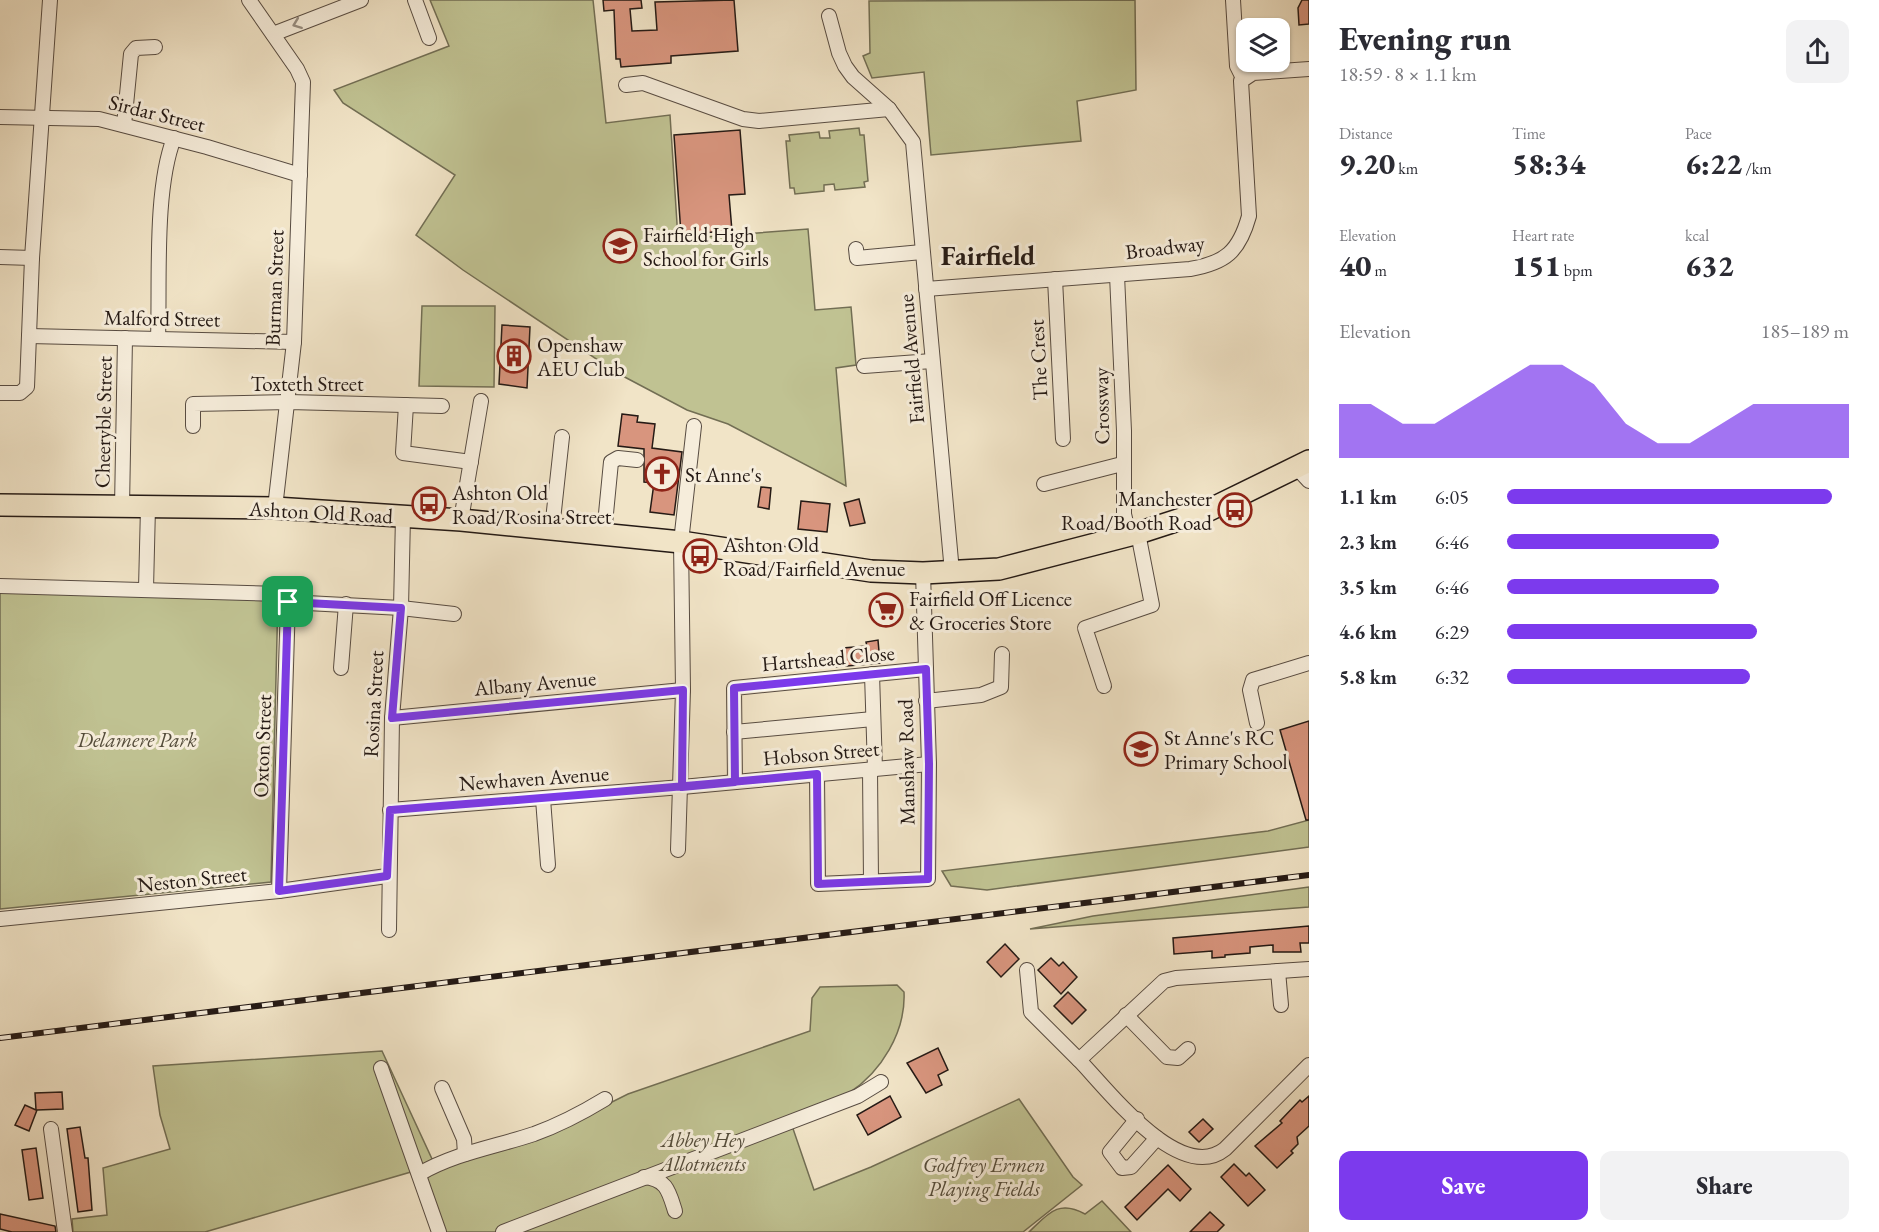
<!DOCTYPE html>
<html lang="en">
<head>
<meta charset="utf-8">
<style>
  body { margin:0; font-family:"EB Garamond",serif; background:#f2f2f3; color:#2b2b33; height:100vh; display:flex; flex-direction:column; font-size:22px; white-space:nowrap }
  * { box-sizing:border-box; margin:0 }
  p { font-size:20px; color:#7c7c81 }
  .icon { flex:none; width:33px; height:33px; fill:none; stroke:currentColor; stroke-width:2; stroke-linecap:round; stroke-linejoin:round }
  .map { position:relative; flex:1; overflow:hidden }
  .panel { display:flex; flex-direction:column; background:#fff; width:570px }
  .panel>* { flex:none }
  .fabs { position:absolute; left:1236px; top:18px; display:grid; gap:12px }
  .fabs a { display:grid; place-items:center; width:54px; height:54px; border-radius:12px; background:#fff; box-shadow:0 2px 4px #0004; font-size:30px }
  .pin { position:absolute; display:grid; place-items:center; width:51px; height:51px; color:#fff; margin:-26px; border-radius:12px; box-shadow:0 3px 9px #0006 }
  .round { display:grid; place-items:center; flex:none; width:63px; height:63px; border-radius:12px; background:#f2f2f3 }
  .head { display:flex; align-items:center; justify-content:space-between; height:102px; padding:0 30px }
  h1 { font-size:33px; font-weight:800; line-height:45px }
  .stats { display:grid; grid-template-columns:repeat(3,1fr); gap:9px; height:102px; padding:6px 30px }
  .stats div { display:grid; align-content:center }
  .stats b { font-size:30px; font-weight:800 }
  .stats small { font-size:16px; font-weight:400 }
  .stats p { font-size:16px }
  .chart { height:168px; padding:12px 30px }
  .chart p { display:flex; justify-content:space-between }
  .chart svg { width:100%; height:108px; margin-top:6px; fill:#7c3aed; opacity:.7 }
  .primary-button { display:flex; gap:12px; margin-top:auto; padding:12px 30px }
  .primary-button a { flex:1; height:69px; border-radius:12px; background:#7c3aed; color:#fff; font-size:24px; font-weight:800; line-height:69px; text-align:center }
  .primary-button a+a { background:#f2f2f3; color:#2b2b33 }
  ul { padding:0 30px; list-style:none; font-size:20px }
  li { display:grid; grid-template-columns:96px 72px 1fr; align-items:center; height:45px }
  li i { height:15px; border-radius:8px; background:#7c3aed }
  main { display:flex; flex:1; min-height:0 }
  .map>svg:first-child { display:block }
  .green { fill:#c0c292; stroke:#726e54; stroke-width:1.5 }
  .building { fill:#d8957e; stroke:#251a15; stroke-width:1.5 }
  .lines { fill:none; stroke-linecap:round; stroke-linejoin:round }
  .minor-casing { stroke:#584c42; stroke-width:16 }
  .highway-casing { stroke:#251a15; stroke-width:24 }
  .minor { stroke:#f6eddb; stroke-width:14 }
  .highway { stroke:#f1e4c7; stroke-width:21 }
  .rail-casing { stroke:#251a15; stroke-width:6 }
  .rail { stroke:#f6eddb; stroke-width:4; stroke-dasharray:11; stroke-linecap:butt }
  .oneway { stroke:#988e82 }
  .route-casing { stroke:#fff; stroke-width:12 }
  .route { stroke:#7c3aed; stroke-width:8 }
  .labels { text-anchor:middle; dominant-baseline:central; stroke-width:6; stroke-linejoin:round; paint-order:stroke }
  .street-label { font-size:21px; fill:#251a15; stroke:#f6eddb }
  .poi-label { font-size:21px; fill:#251a15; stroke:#f6eddb; text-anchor:start }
  .park-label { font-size:21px; font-style:italic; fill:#544c3a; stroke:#f6eddb }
  .district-label { font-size:27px; font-weight:bold; fill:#251a15; stroke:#f6eddb }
</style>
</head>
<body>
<main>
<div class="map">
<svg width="1309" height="1232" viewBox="0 0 1309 1232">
  <rect width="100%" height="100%" fill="#f1e4c7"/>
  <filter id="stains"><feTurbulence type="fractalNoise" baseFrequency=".00333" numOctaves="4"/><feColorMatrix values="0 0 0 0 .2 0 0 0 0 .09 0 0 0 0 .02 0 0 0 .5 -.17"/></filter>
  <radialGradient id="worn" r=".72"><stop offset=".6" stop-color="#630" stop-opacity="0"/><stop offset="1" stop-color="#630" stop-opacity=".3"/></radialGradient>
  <g class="green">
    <path d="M430,0H593L606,123L670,115L678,239L808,229L815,310L851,307L856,365L836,368L846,486L728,424L687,410L619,374L463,270L416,235L455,175L343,103L334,90L449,46Z"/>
    <path d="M1135,0L1136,90L1077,101L1081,141L931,155L924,72L872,78L863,56L870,53L869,1Z"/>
    <path d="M859,128L860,135H864L868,181L864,182L865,187L835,190L834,184L824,185V191L795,194L794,188H790L786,141H790L789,135L819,132L820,138H830L829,131Z"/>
    <path d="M422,306H495L494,387L419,386Z"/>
    <path d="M0,589L278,596L271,882L0,909Z"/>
    <path d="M1309,820V847L987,890L951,886L942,871L1268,831Z"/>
    <path d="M1309,887V907L1030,929L1093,916Z"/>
    <path d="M897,985L904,992C906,1032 881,1072 849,1093C831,1104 808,1109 789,1117L814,1190L871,1167L1019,1099L1073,1177L1082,1185L1023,1232H435L411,1172L205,1232H73L72,1219L107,1215L103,1168L170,1149L160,1115L153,1066L382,1051L433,1161L574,1121L628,1094L810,1031L812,998L820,987Z"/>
    <path d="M1102,1201L1131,1232H1029C1048,1214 1058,1199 1085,1214Z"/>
  </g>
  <g class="building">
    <path d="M603,0H641L642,8L630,9L632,31L657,30L655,2L734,0L738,51L671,56V63L621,67L620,59H616L614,10L604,11Z"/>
    <path d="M1302,0H1309V24L1299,25L1298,8Z"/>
    <path d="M740,130L745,194L729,195L732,231L681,234L674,135Z"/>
    <path d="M502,325L530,327L527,388L499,384Z"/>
    <path d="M622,414L638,416L637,422L655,424L652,448L682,452L674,515L650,512L654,483L644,482V449L618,446Z"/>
    <path d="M761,487L771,488L769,509L758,507Z"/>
    <path d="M859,499L865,523L850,526L844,503Z"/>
    <path d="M801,501L830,504L827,532L798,529Z"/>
    <path d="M879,596L897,599L893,620L876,618Z"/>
    <path d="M878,640L880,663L836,667L835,657L844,656L843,648L867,646L866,642Z"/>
    <path d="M1309,721V820H1306L1280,730Z"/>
    <path d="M1309,926V943H1300L1301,952H1273V945L1250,947V953L1225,955V957L1212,958V951L1174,954L1173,938Z"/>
    <path d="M1005,944L1019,959L1001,977L987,962Z"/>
    <path d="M1051,958L1059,966L1063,962L1077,977L1061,994L1038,970Z"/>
    <path d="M1068,992L1086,1010L1072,1024L1054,1006Z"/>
    <path d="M938,1048L948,1070L938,1075L942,1085L926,1093L907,1063Z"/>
    <path d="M62,1092L63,1109L37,1110L29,1131L15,1125L25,1105L36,1110L35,1093Z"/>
    <path d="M890,1096L901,1117L868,1135L857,1115Z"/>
    <path d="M1309,1096V1126L1297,1137L1298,1144L1291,1151L1293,1153L1277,1168L1255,1146L1282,1123L1280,1121L1300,1100L1302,1102Z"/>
    <path d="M1203,1119L1213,1129L1199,1142L1189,1132Z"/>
    <path d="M80,1127L85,1158H88L92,1210L78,1212L67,1129Z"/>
    <path d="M36,1148L43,1198L29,1200L22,1150Z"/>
    <path d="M1234,1164L1246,1176L1249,1173L1265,1190L1248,1206L1221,1177Z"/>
    <path d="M1168,1165L1191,1189L1180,1201L1168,1189L1137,1220L1125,1207Z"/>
    <path d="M1210,1212L1224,1225L1217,1232H1190Z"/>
    <path d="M0,1214L55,1226L56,1232H12L0,1229Z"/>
  </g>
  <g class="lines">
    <g class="minor-casing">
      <g id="minor">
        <path d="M249,0L297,69L303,82L294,342L275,508"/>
        <path d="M415,0L429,38"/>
        <path d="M1233,0L1237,66L1243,78"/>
        <path d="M829,16L839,53L845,66L853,77L889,109L913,142L952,572"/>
        <path d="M273,34L361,0"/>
        <path d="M626,85L643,83L743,119L759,121L889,109"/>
        <path d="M0,117L99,119L207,147L300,175"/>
        <path d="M124,125L131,54L136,48L155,47"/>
        <path d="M856,249L857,258L922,252"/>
        <path d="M0,257L32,258"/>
        <path d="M1117,275L1124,431V514L1129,535"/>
        <path d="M1055,279L1063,439"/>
        <path d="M926,289L1190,269C1225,263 1239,252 1249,216L1241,81L1253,73L1309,69"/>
        <path d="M29,336L294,342"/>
        <path d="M158,339C160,281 154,190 174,138"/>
        <path d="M864,366L932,361"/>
        <path d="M0,393H20L27,387L32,258L50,0"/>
        <path d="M406,405L403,453L471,462"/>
        <path d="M193,426V404L289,402L442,406"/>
        <path d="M1296,467L1309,481"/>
        <path d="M1044,484L1122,464"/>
        <path d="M122,507L125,338"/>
        <path d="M461,520L481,401"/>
        <path d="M552,529L562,437"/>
        <path d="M604,534L611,462L618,458L637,460"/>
        <path d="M0,586L280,594L288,602"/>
        <path d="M146,589L148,507"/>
        <path d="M288,602L401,608L454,614"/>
        <path d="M341,668L346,604"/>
        <path d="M872,674L875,769"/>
        <path d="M1104,686L1085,628L1152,605L1138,533"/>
        <path d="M926,701L981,695L1001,687L1002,654"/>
        <path d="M392,718L683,690"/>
        <path d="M1257,723L1250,690L1253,680L1309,663"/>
        <path d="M734,732L873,719"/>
        <path d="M870,770L871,881"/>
        <path d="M817,775L818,884L928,879L929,764L923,573"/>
        <path d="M735,782L734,688L926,669"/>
        <path d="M543,799L548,865"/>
        <path d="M390,810L682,787L929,764"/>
        <path d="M678,850L683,690L681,542L694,426"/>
        <path d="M279,891L288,602"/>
        <path d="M0,919L279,891L387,876"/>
        <path d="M389,930L392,718L401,608L403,516"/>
        <path d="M1027,970L1031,1012L1079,1060L1164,981L1176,978L1309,969"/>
        <path d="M1278,971L1281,1005"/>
        <path d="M1126,1015L1167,1057L1178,1058L1188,1049"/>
        <path d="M1079,1060C1108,1090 1180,1185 1225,1149L1309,1065"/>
        <path d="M381,1068L439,1232"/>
        <path d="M442,1088L464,1139L465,1154"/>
        <path d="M1137,1119L1110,1152L1122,1168L1131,1167L1157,1138"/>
        <path d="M51,1129L65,1232"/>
        <path d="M419,1174C455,1153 495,1147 534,1134C559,1125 582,1113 605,1099"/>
        <path d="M644,1177C667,1179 669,1192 675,1211"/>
        <path d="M503,1232L858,1096L881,1082"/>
      </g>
    </g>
    <g class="highway-casing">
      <path id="highway" d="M0,505L275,508L461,520L681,542L871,571L923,573L999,569L1138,533L1209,510L1309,461"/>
    </g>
    <use href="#minor" class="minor"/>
    <use href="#highway" class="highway"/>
    <g class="rail-casing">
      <path id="rail" d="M0,1038L1309,875"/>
    </g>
    <use href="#rail" class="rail"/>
  </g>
  <defs><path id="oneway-chevron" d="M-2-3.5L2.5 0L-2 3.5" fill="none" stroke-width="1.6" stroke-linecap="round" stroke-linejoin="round" transform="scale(1.5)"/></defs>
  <use class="oneway" href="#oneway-chevron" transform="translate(297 24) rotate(159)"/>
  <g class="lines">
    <g class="route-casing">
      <path id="route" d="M288,602L279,891L387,876L390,810C532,799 675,788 817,774L818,884L928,879L929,764L926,669L734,688L735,782L682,787L683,690L392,718L401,608L288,602"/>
    </g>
    <use href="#route" class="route"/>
  </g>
  <defs>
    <g id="school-ring" transform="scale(1.725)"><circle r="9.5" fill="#f6eddb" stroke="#8f2418" stroke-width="1.5"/><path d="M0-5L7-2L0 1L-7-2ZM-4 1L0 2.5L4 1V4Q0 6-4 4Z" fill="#8f2418"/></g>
    <g id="building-ring" transform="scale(1.725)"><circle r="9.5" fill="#f6eddb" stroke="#8f2418" stroke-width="1.5"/><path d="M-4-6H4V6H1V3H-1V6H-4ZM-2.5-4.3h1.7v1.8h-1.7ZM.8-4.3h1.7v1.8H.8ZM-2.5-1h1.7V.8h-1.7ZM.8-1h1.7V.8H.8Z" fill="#8f2418"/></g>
    <g id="church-ring" transform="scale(1.725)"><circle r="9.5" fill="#f6eddb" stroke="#8f2418" stroke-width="1.5"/><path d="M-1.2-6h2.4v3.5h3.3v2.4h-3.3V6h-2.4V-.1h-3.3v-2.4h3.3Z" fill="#8f2418"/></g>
    <g id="bus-ring" transform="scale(1.725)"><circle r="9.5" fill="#f6eddb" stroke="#8f2418" stroke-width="1.5"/><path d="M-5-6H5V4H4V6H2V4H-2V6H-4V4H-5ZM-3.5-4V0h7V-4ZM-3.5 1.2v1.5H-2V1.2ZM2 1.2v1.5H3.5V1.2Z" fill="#8f2418"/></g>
    <g id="supermarket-ring" transform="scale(1.725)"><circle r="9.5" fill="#f6eddb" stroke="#8f2418" stroke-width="1.5"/><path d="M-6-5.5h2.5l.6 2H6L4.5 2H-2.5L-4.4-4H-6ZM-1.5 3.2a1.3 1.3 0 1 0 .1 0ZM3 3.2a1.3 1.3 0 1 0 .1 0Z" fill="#8f2418"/></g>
  </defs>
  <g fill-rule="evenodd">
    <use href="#school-ring" x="620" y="246"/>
    <use href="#building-ring" x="514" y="356"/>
    <use href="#church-ring" x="662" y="474"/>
    <use href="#bus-ring" x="429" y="504"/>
    <use href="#bus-ring" x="1235" y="510"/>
    <use href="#bus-ring" x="700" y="556"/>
    <use href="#supermarket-ring" x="886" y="610"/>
    <use href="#school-ring" x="1141" y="749"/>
  </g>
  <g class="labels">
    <g class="street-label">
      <text transform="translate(157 113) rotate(14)">Sirdar Street</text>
      <text transform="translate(1165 247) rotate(-7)">Broadway</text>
      <text transform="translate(274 288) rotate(-88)">Burman Street</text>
      <text transform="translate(162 318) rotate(1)">Malford Street</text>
      <text transform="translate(911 359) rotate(-95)">Fairfield Avenue</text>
      <text transform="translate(1038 360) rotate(-93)">The Crest</text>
      <text x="307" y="383">Toxteth Street</text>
      <text transform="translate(1101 406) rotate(-91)">Crossway</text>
      <text transform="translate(103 422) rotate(-89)">Cheeryble Street</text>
      <text transform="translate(321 512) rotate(3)">Ashton Old Road</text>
      <text transform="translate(828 658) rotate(-5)">Hartshead Close</text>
      <text transform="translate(535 683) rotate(-5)">Albany Avenue</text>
      <text transform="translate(373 704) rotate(-87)">Rosina Street</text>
      <text transform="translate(262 746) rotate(-88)">Oxton Street</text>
      <text transform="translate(821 753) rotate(-5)">Hobson Street</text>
      <text transform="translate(906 762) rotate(-91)">Manshaw Road</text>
      <text transform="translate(534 778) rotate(-4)">Newhaven Avenue</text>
      <text transform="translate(192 879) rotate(-6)">Neston Street</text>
    </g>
    <g class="poi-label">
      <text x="643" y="234">Fairfield High<tspan x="643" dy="24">School for Girls</tspan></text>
      <text x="537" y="344">Openshaw<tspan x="537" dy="24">AEU Club</tspan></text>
      <text x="685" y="474">St Anne's</text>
      <text x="452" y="492">Ashton Old<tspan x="452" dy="24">Road/Rosina Street</tspan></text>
      <text x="1212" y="498" text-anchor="end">Manchester<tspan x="1212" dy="24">Road/Booth Road</tspan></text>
      <text x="723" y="544">Ashton Old<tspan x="723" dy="24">Road/Fairfield Avenue</tspan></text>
      <text x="909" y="598">Fairfield Off Licence<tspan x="909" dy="24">&amp; Groceries Store</tspan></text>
      <text x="1164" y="737">St Anne's RC<tspan x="1164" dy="24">Primary School</tspan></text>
    </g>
    <g class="park-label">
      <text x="137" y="739">Delamere Park</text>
      <text x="703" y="1139">Abbey Hey<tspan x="703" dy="24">Allotments</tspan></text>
      <text x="984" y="1164">Godfrey Ermen<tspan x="984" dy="24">Playing Fields</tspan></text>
    </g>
    <g class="district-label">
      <text x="988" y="255">Fairfield</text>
    </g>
  </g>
  <rect width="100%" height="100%" filter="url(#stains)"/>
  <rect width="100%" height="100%" fill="url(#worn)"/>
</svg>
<div class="fabs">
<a><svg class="icon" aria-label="layers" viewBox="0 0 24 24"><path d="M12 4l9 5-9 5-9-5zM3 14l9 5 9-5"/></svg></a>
</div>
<div class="pin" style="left:288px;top:602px;background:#1e9e55"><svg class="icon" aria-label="arrive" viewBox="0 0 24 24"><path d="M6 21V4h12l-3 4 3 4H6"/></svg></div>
</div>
<section class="panel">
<div class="head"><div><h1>Evening run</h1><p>18:59 · 8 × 1.1 km</p></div><a class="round"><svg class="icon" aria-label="share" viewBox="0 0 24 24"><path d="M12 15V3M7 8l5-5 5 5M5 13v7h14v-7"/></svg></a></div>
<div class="stats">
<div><p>Distance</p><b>9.20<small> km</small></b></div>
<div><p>Time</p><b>58:34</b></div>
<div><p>Pace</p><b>6:22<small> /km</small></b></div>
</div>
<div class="stats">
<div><p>Elevation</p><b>40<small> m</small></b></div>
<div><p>Heart rate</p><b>151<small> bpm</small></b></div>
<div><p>kcal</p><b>632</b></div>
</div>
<div class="chart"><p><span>Elevation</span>185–189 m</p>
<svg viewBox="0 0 160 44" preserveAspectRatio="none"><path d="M0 44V22L10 22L20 30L30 30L40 22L50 14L60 6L70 6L80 14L90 30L100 38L110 38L120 30L130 22L140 22L150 22L160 22V44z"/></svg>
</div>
<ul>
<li><b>1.1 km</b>6:05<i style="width:95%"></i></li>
<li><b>2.3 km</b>6:46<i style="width:62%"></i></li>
<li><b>3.5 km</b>6:46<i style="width:62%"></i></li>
<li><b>4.6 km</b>6:29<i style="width:73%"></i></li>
<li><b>5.8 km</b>6:32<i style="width:71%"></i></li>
</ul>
<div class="primary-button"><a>Save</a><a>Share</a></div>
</section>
</main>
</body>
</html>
